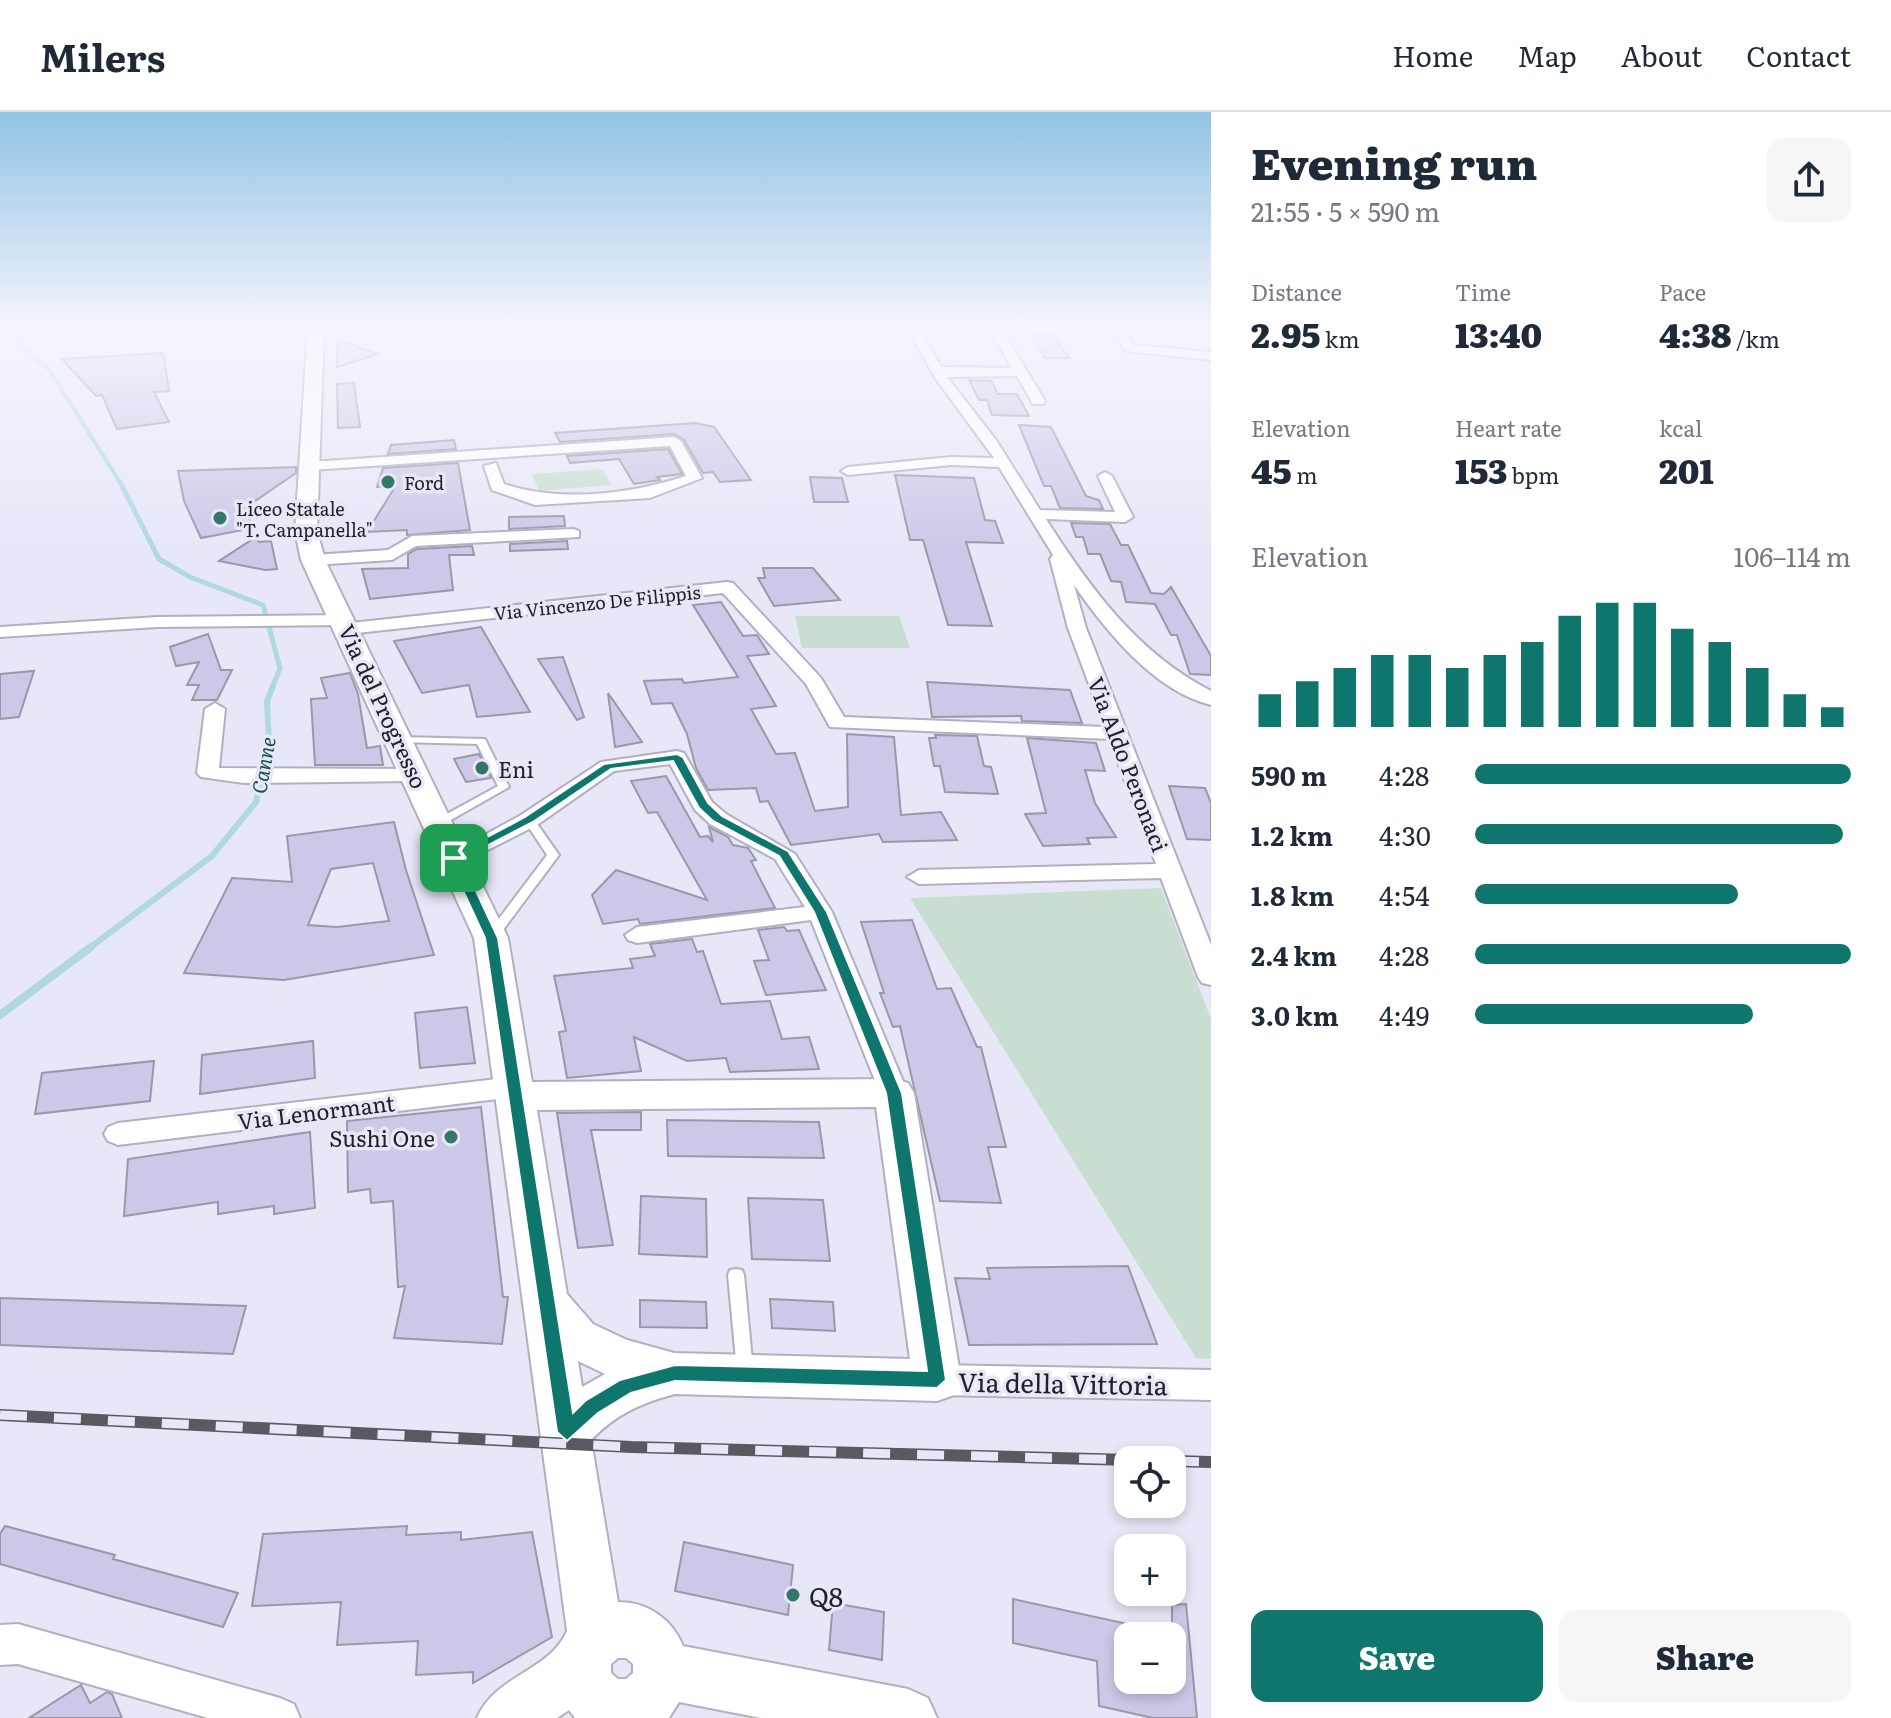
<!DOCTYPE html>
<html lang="en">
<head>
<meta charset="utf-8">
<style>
  body { margin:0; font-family:Literata,serif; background:#f6f6f7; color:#1f2937; height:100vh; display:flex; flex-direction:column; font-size:30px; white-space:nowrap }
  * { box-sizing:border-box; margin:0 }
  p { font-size:26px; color:#747a83 }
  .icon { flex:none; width:44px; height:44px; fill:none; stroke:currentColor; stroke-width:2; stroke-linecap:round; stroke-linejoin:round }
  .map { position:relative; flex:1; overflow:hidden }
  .side { display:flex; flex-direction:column; background:#fff; width:680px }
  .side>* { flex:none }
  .fabs { position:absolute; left:1114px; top:1334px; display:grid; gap:16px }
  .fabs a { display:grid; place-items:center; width:72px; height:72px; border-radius:16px; background:#fff; box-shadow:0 4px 12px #0003; font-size:40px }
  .pin { position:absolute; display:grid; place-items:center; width:68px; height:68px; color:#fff; margin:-34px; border-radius:16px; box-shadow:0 4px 12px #0006 }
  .round { display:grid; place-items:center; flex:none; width:84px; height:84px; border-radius:16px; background:#f6f6f7 }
  .summary { display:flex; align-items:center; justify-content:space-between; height:136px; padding:0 40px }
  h1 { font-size:44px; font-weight:800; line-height:60px }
  .figures { display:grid; grid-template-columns:repeat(3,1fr); gap:12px; height:136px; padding:8px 40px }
  .figures div { display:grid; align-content:center }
  .figures b { font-size:34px; font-weight:800 }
  .figures small { font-size:22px; font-weight:400 }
  .figures p { font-size:22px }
  .chart { height:224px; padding:16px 40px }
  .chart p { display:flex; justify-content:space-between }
  .chart svg { width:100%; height:144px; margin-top:8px; stroke:#0f766e; stroke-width:6 }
  .cta { display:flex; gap:16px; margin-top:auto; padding:16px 40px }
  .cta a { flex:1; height:92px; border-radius:16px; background:#0f766e; color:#fff; font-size:32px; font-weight:800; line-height:92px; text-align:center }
  .cta a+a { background:#f6f6f7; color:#1f2937 }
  ul { padding:0 40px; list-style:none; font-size:26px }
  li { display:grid; grid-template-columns:128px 96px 1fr; align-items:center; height:60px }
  li i { height:20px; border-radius:10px; background:#0f766e }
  header { display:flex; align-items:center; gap:48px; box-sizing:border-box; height:112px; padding:0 40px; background:#fff; border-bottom:2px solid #e0e1e3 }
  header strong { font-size:38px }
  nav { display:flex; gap:44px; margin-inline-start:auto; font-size:28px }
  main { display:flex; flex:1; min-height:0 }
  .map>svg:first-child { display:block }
  .green { fill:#c7ded0 }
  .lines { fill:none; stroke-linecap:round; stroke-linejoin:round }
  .stream-far3 { stroke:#b0d9de; stroke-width:4 }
  .stream-far2 { stroke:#b0d9de; stroke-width:5 }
  .stream-far1 { stroke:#b0d9de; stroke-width:6 }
  .stream { stroke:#b0d9de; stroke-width:8 }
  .building { fill:#ccc9e8; stroke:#9998a8; stroke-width:2; fill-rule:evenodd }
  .lane-casing { stroke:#b1afc0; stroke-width:4 }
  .street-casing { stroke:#b1afc0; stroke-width:4 }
  .secondary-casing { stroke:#b1afc0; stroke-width:4 }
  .lane { fill:#fff; fill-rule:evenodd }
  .street { fill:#fff; fill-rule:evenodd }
  .secondary { fill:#fff; fill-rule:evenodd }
  .rail-casing { stroke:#5a5962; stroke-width:12 }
  .rail { stroke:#e8e7f8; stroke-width:9; stroke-dasharray:27; stroke-linecap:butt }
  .route { fill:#0f766e; stroke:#fff; stroke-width:2; fill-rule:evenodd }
  .poi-dot { fill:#34776a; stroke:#e8e7f8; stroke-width:3 }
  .labels { text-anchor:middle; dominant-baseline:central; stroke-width:7; stroke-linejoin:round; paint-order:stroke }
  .far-poi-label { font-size:18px; fill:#212026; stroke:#e8e7f8; text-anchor:start }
  .far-street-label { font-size:18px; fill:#212026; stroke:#e8e7f8 }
  .far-water-label { font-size:20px; font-style:italic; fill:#144e55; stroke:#e8e7f8 }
  .street-label { font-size:22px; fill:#212026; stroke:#e8e7f8 }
  .poi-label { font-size:22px; fill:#212026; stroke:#e8e7f8; text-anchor:start }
  .near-street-label { font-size:26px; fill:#212026; stroke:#e8e7f8 }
  .near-poi-label { font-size:26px; fill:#212026; stroke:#e8e7f8; text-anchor:start }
</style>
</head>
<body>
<header>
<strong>Milers</strong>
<nav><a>Home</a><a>Map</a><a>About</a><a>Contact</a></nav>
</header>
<main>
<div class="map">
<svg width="1211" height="1606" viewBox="0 0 1211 1606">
  <rect width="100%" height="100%" fill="#e8e7f8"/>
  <g class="green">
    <path d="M602,357L611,373L539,379L532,362Z"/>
    <path d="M795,504H899L910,536H802Z"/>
    <path d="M1161,776L1211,907V1247L1196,1246L910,786Z"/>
  </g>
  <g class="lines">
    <path class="stream-far3" d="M0,215L50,259L121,372"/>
    <path class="stream-far2" d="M120,370L159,447L190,465L263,493L280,556L272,576"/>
    <path class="stream-far1" d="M88,837L212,744L256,690L269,632L267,589L273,574"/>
    <path class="stream" d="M0,903L91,835"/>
  </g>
  <g class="building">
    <path d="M1030,222L1053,223L1069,246H1045Z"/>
    <path d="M338,228L378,242L337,255Z"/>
    <path d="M163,241L169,279L154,280L169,310L117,317L102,283L96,284L62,247Z"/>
    <path d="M969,268L991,269L998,282H1017L1029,304L992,303L987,288H979Z"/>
    <path d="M354,271L360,315L338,316L337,272Z"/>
    <path d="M695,311L714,315L751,368L720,370L713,360L703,361L684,328L675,322L560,330L555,321Z"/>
    <path d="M1019,313L1051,315L1086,384L1099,388L1103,397L1060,396L1051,374H1044Z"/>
    <path d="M454,328L456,337L388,342L391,333Z"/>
    <path d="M668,337L682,362L657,365L660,368L634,372L619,347L570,351L567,344Z"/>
    <path d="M458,351L470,418L407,423V418L367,420L395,375H377L383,356Z"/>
    <path d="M296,355V361L245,396L253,416L201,426L184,389L178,359Z"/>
    <path d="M895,363L974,366L985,408L995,409L1003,431L966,430L992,514L948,513L923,428H910Z"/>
    <path d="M810,365L842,366L848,390H814Z"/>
    <path d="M564,404L565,414L509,417V405Z"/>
    <path d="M1071,411L1110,412L1121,433H1128L1151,481L1164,482L1171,475L1211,544V563L1190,562L1177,523H1171L1155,492L1126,490L1121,470L1111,469L1100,442H1088L1083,425H1076Z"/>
    <path d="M256,425L259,430L271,429L277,457L265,458L219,449Z"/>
    <path d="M567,429L568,437L510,439V432Z"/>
    <path d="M472,434L474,443H449L453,478L370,487L362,457L408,456V442L417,437Z"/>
    <path d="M763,456H813L840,488L774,494L758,466H765Z"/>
    <path d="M721,490L743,524L757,523L769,542L747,544L776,594L751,597L776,642L795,641L815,699L848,695L847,622L894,625L901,703L941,700L957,728L883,730L879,722L791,733L768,689L760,690L756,676L708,678L696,656L687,622L672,591L652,592L644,569L682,567L684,571L738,565L693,493Z"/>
    <path d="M481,515L530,600L477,605L469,573L422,581L394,529Z"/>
    <path d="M208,522L221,558H232L217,588H192L199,573H187L199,550L176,554L170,535Z"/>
    <path d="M563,545L584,605L577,608L538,547Z"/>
    <path d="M34,559L19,605L0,607V562Z"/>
    <path d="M350,561L358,582L367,636L380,634L383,653H315L311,587L327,586L321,566Z"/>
    <path d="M927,570L1070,578L1082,611L1022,609L1021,604L932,605Z"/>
    <path d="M608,581L642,630L615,635Z"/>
    <path d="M935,623L977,624L984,654L991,655L998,682L945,680L940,654H934L929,626H936Z"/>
    <path d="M1027,626L1096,631L1105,659L1085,658L1095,691L1116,725L1087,726L1090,732L1043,734L1025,702L1046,701Z"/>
    <path d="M479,642L491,666L466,670L454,647Z"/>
    <path d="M666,664L700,725L708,724L713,730L709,715L728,725L733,733L748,736L756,748L751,749L775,796L640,812L638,807L603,812L592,783L616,758L707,788L657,700L648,701L631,669Z"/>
    <path d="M1169,674L1205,676L1211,691V728L1187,727Z"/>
    <path d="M394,710L406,758L434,843L284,868L184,861L232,766L292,770L287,724ZM373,751L389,809L337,815L308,813L331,757Z"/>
    <path d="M912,808L937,877L951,876L977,935H981L1006,1035H988L1001,1091L940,1089L900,914L893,915L880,881H884L861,810Z"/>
    <path d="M784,815L787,819L799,818L826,878L766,883L754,849L769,848L758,818Z"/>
    <path d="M692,827L697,840L703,839L721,892L770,889L782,927L809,925L819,957L730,960L726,946L687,949L634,925L641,959L567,966L559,920L566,919L554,864L633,856L630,847L655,844L650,832Z"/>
    <path d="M467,895L475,951L420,956L415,901Z"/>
    <path d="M313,929L315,966L200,982L202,943Z"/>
    <path d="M154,949L150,989L35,1002L42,961Z"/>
    <path d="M481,995L503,1185H508L502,1232L394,1226L405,1174L398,1175L393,1089L371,1091L370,1077L348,1080L347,1009Z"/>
    <path d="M641,1000V1018H591L613,1133L578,1136L557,1001Z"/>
    <path d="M667,1008L819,1010L824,1046L668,1044Z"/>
    <path d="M310,1020L315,1096L274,1102V1094L218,1102V1090L124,1104L128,1047Z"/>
    <path d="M641,1084L706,1087L707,1145L639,1142Z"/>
    <path d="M748,1086L823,1088L830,1149L752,1147Z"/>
    <path d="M1128,1154L1157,1232L969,1233L955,1166L990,1167L987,1156Z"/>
    <path d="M0,1186L246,1194L233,1242L0,1233Z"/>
    <path d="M770,1187L833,1190L835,1219L772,1216Z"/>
    <path d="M640,1188L706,1190L707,1216L640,1215Z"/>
    <path d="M5,1414L115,1443L113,1447L238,1481L223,1515L114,1485L0,1452V1422Z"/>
    <path d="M407,1414L406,1423L461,1420V1428L532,1420L552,1525L473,1571V1560L416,1563L418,1529L337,1533L341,1490L252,1494L263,1422Z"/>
    <path d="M684,1430L793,1453L788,1503L675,1479Z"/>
    <path d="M1013,1487L1128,1512V1568H1172V1493L1186,1492L1197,1606H1153L1099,1594L1097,1549L1013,1531Z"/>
    <path d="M833,1491L884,1500L882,1548L829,1538Z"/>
    <path d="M81,1573L90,1591L107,1580L112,1582L122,1606H29Z"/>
  </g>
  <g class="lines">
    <g class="lane-casing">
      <g id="lane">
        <path d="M400,625L485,627L509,675L442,713H434L432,711L434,709L498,674L477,632L396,630L395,628Z"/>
        <path d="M529,705L533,706L559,743L497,826H489L487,823L489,820L547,743L524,708Z"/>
        <path d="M736,1157L742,1158L744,1163L753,1259L751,1264L745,1266L739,1264L737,1259L728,1163L730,1158Z"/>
      </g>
    </g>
    <g class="street-casing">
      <g id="street">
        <path d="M906,214H918L941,255L1012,256L988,214H1000L1045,289L1043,292H1033L1017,264L947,265L996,328L1040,398L1115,400L1098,364L1105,360L1112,364L1133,405L1125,410L1046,407C1090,476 1137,541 1211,579V593C1154,579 1106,519 1074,473L1086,516L1211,833V873L1202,871L1198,865L1161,766L919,772L907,765L919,758L1156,752L1109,627L830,615L806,572L723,481L348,522L342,521V513L157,515L0,525V515L157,505L344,503L350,504L351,511L727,470L733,471L821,566L844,605L1105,615L1068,516L1050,447L1053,443L999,355L951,353L848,363L841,359L848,355L951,345L994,346L936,267Z"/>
        <path d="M1112,214H1124L1133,233L1211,240V248L1125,239Z"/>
        <path d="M674,325L681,329L702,366L650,386L535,393L492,378L484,354L496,351L504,372C560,391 631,382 686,364L670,334L311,358L304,354L311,350Z"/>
        <path d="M573,417L579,419V425L416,434L392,448L313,453L305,448L313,443L388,438L412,424Z"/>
        <path d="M215,591L225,597L219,656L416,657L427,663L416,669L244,671L201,665L197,661L205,597Z"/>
        <path d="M677,639L684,641L712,690L726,702L795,742L832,800L908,981L904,988L894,991L884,988L880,981L811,808L637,831L628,828L625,823L637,815L805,795L775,747L710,712L695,698L670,652L614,659L537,713L462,751H446L443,746L521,703L601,650Z"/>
        <path d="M514,965L524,968L528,975L524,982L514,985L118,1033L108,1029L104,1022L108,1015L118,1011Z"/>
        <path d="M937,1253L1211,1258V1288L937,1283L925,1278L920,1268L925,1258Z"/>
        <path d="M18,1512L280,1586L294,1592L300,1606H208L18,1552L0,1553V1513Z"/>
      </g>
    </g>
    <g class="secondary-casing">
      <path id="secondary" d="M308,214H324L317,419L325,448L508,826L532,970L894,967L908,971L914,981L961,1268L954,1283L937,1289L675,1282C641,1291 616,1302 591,1328L618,1490C648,1490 672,1507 683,1534L908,1577L928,1586L937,1606H761L679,1590L669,1606H575L569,1598L557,1606H477C495,1563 549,1560 567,1519L474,826L301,448L295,419ZM876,995L910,1247L674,1241L627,1228L593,1212L567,1182L537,998ZM578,1249L605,1262L582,1275ZM618,1546H626L633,1552V1561L626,1567H618L611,1561V1552Z"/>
    </g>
    <use href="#lane" class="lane"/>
    <use href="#street" class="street"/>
    <use href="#secondary" class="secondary"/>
    <g class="rail-casing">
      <g id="rail">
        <path d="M0,1303L631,1335L1132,1348"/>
        <path d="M1172,1349L1211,1350"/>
      </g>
    </g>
    <use href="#rail" class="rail"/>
  </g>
  <linearGradient id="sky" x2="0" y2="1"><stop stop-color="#91c3e4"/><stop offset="0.49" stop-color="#f5f4fc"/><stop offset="1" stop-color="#f5f4fc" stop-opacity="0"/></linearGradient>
  <rect width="1211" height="438" fill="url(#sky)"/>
  <path class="route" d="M677,642L683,645L708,691L722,704L788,739L827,800L902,981L946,1268L937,1276L675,1269L631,1281L598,1301L567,1329L557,1320L485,826L448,746L525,705L604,652ZM673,649L699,696L713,709L779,744L814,800L886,981L927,1259L675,1253L620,1268L585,1289L573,1301L498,826L461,747L533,710L611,657Z"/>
  <g class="poi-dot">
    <circle cx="388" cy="370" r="8"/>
    <circle cx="220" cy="406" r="8"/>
    <circle cx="482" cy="656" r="8"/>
    <circle cx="451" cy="1025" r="8"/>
    <circle cx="793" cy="1483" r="8"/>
  </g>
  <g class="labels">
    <g class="far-poi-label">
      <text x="404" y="370">Ford</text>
      <text x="236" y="396">Liceo Statale<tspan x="236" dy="21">"T. Campanella"</tspan></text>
    </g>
    <g class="far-street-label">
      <text transform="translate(597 490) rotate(-6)">Via Vincenzo De Filippis</text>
    </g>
    <g class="far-water-label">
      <text transform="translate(262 653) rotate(-80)">Canne</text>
    </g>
    <g class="street-label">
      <text transform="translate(384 594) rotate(65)">Via del Progresso</text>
      <text transform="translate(1129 652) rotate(69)">Via Aldo Peronaci</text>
      <text transform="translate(316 999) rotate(-7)">Via Lenormant</text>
    </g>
    <g class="poi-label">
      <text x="498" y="656">Eni</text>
      <text x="435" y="1025" text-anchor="end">Sushi One</text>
    </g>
    <g class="near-street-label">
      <text transform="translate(1063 1270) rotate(1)">Via della Vittoria</text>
    </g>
    <g class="near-poi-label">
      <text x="809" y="1483">Q8</text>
    </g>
  </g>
</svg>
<div class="fabs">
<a><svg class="icon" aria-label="locate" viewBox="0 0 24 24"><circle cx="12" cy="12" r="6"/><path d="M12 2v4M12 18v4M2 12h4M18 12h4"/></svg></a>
<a>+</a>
<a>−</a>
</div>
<div class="pin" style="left:454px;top:746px;background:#1e9e55"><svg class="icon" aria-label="arrive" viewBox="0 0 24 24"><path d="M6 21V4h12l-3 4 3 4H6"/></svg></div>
</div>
<section class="side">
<div class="summary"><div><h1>Evening run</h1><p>21:55 · 5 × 590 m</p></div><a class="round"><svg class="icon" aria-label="share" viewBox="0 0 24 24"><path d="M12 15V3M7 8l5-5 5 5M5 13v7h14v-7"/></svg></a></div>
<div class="figures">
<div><p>Distance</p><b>2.95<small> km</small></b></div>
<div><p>Time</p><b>13:40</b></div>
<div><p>Pace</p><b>4:38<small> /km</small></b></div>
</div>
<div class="figures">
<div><p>Elevation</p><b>45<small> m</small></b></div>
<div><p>Heart rate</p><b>153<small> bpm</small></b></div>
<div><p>kcal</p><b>201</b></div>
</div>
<div class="chart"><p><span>Elevation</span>106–114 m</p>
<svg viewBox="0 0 160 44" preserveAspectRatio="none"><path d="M5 44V34M15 44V30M25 44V26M35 44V22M45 44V22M55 44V26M65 44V22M75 44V18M85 44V10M95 44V6M105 44V6M115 44V14M125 44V18M135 44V26M145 44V34M155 44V38"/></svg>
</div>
<ul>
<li><b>590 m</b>4:28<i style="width:100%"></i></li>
<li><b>1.2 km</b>4:30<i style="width:98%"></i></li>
<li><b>1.8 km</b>4:54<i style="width:70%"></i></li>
<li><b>2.4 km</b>4:28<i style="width:100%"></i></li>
<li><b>3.0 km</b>4:49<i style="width:74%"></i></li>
</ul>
<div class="cta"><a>Save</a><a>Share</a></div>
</section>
</main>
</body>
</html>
